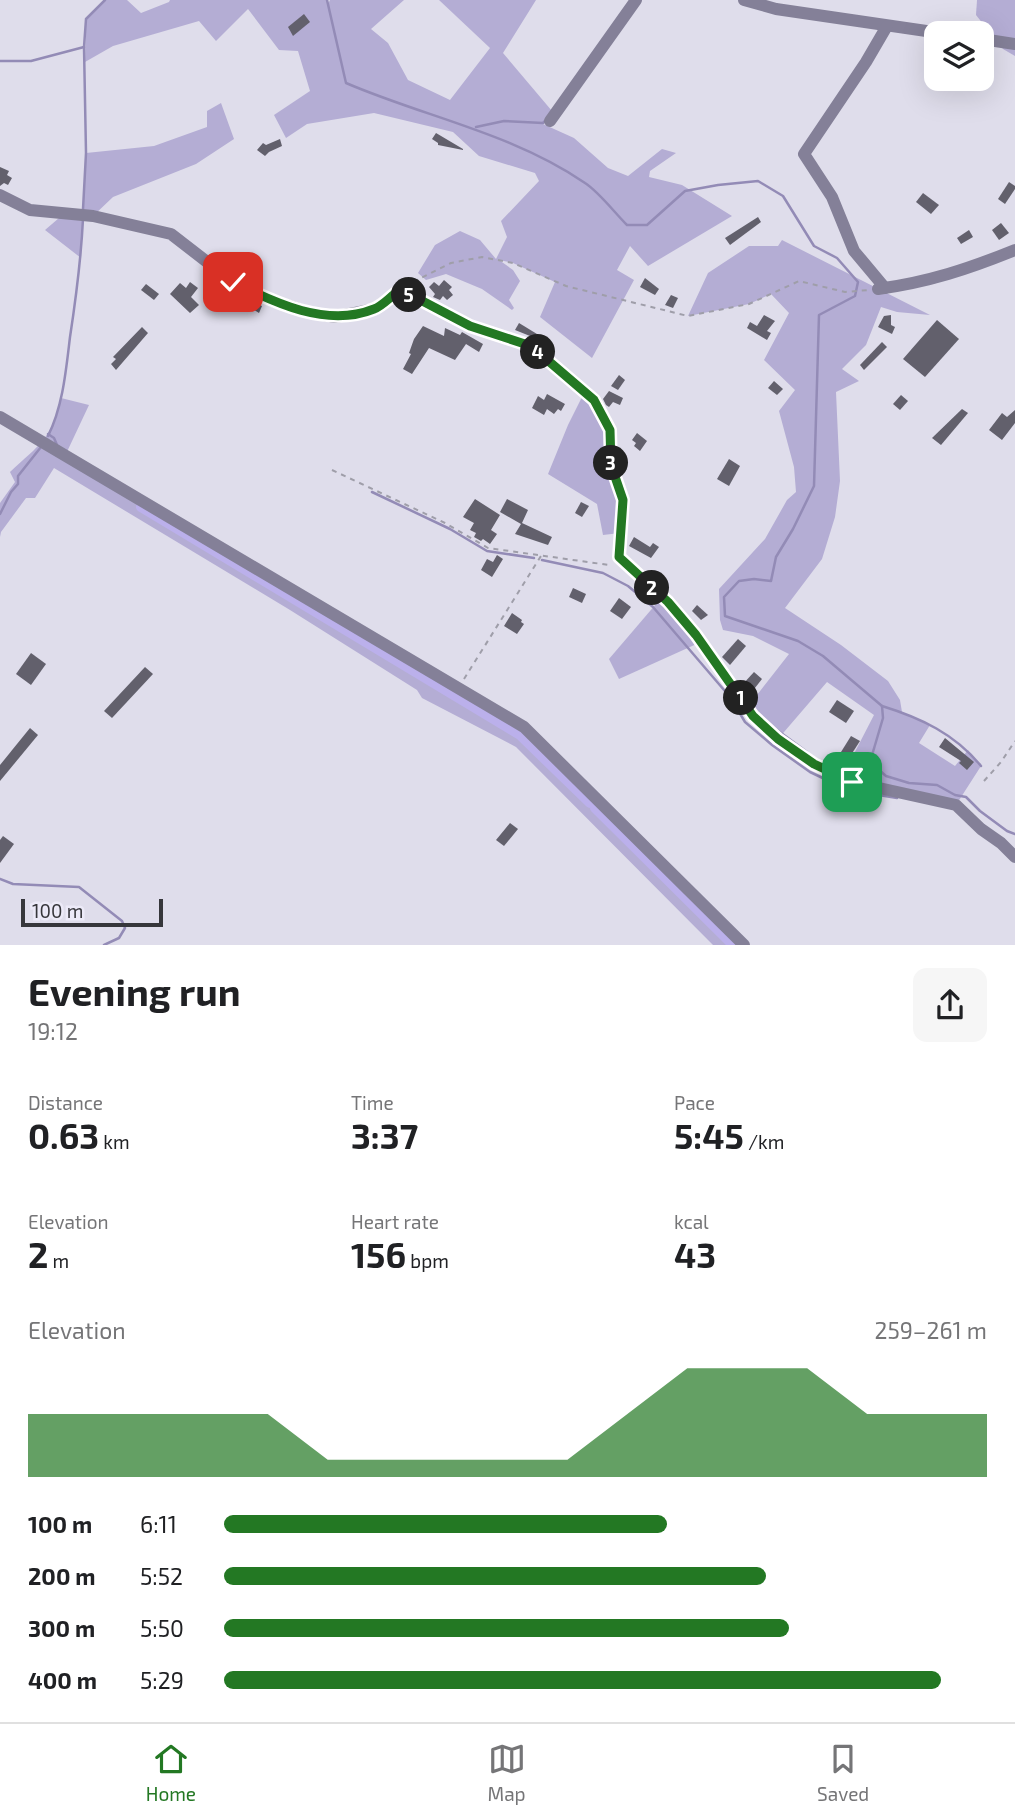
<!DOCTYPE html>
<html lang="en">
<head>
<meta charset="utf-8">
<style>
  body { margin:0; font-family:"Exo 2",sans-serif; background:#f6f6f6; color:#202124; height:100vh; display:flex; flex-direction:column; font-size:26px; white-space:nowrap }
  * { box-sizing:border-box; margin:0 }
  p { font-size:23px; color:#757577 }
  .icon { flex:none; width:38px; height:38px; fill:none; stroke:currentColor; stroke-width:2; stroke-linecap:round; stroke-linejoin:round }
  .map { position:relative; height:945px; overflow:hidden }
  .drawer { display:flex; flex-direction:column; background:#fff; flex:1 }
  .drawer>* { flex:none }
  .controls { position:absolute; left:924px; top:21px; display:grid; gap:14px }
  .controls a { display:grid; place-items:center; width:70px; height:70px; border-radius:14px; background:#fff; box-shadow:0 7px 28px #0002; font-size:35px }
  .scale { position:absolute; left:21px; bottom:18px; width:142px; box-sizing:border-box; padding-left:7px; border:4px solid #36363b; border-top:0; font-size:19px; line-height:24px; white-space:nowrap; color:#36363b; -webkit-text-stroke:5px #eceaf8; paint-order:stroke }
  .pin { position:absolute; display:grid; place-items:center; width:60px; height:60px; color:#fff; margin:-30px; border-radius:14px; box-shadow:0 4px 10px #0006 }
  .km { position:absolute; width:35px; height:35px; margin:-18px; border-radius:50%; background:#222; color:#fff; font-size:19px; line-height:35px; text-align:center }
  .round { display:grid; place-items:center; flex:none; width:74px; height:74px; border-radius:14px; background:#f6f6f6 }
  .overview { display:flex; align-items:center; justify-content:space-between; height:119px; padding:0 28px }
  h1 { font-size:38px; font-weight:700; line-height:52px }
  .stats { display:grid; grid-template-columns:repeat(3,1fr); gap:10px; height:119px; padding:7px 28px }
  .stats div { display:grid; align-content:center }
  .stats b { font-size:35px; font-weight:700 }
  .stats small { font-size:19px; font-weight:400 }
  .stats p { font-size:19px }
  .chart { height:196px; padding:14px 28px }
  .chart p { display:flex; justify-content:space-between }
  .chart svg { width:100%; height:126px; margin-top:7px; fill:#237823; opacity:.7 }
  ul { padding:0 28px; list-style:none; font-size:23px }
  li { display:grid; grid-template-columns:112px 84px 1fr; align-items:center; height:52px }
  li i { height:18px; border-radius:9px; background:#237823 }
  .menu { display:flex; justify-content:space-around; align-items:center; height:98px; border-top:2px solid #e0e0e0; background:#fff; font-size:19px; color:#757577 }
  .menu a { display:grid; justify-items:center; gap:4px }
  .menu .active { color:#237823 }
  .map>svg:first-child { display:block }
  .green { fill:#b4add4 }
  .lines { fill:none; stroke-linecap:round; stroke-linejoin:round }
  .stream { stroke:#938bb6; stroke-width:2.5 }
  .canal { stroke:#bbb0eb; stroke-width:10 }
  .building { fill:#62606c }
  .path { stroke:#9f9ea9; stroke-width:2; stroke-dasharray:5 5; stroke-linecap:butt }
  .minor { stroke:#848098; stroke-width:12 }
  .route-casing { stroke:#fff; stroke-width:14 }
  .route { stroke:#237823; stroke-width:9 }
</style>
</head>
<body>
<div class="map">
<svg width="1015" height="945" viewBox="0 0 1015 945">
  <rect width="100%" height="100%" fill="#dfddeb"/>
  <g class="green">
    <path d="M105,0H127L141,13L169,2L170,0H326L328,4L330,0H404L371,29L388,43L408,80L450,100L490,48L439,0H536L503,53L552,111L543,124L574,138L608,168L628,176L662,149L676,153L650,171L649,177L682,185L732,216L648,266L630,246L617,270L634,280L592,358L540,317L555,282L513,263L499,260L513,270L520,281L509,300L514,308L512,310L482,289L446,274L426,280L418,273L435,245L460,231L480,240L496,259L507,237L501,221L539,181L535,173L479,156L453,132L374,113L307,124L286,138L274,115L310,91L298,51L279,50L248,9L216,41L199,21L113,46L85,62L86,19Z"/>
    <path d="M977,0H1015V56L1003,49L976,15Z"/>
    <path d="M221,103L234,139L196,164L113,197L93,216L83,219L81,258L45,230L66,212L83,210L86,153L154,146L207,127V111Z"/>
    <path d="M782,240L930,315L897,312L881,307L866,345L842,369L859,381L836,392L840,481L835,517L822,559L785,608L841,645L888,681L900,700L902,712L930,725L919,743L955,766L968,750L981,766L956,805L842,777L874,715L827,682L778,739L740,689L753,700L789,654L753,636L723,630L720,620L719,589L765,539L787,500L796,492L794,467L779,411L795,390L764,360L789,313L771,294L749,304L688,316L708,273L749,246H778Z"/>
    <path d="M585,391L610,430L623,500L620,533L603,535L597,504L548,474L568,425Z"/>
    <path d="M61,398L89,405L65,456L524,727L744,945H713L516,747L422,698L417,690L290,610L54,468L35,498H26L1,532L0,537V503L15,482L10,472C40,444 51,440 61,398Z"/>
    <path d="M662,597L701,642L619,679L609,659Z"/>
  </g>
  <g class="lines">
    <g class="stream">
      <path d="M327,0L346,83C425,117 512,133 585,183C599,192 614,212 627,225H647L685,191L718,185L758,181L783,196L814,246L837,258L858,282L855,296L819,315L814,486L793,529L776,557L771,581L754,579L739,581L724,597L725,616L798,641L823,656L882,706L883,718L870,762L886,776L909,783L937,785L955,795L966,797L980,811L1007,831L1015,834"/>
      <path d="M0,61H31L84,47"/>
      <path d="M476,127L504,121L543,123L545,121"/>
      <path d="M83,209L86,153L84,47L86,19L105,0"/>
      <path d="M48,434L54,438L57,445"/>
      <path d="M48,436C63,406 66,370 70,337C76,298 81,259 83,219"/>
      <path d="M372,492L450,529L487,551L534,558"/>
      <path d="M0,514L11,492L18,484V476L41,447"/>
      <path d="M542,560L603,573L628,586L653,607L730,697L745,722L772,745L810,772L848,790L897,798"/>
      <path d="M882,706C921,718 955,734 981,766"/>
      <path d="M773,727L807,752"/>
      <path d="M825,762C847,772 849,772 870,762"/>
      <path d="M0,879L13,884L79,887L122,921L125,928L119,938L104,945"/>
    </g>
    <g class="canal">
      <path d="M141,507L520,735L590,803"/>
      <path d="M595,808L733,945"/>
    </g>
  </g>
  <g class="building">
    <path d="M304,14L310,22L293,36L288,27Z"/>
    <path d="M436,133L463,149V150L438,145V143L432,139Z"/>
    <path d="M280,139L282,146L269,152L265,156L257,150L263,143L266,145Z"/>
    <path d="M0,167L9,171L7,175L12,178L8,185L4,183L0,186Z"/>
    <path d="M1009,182L1015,186V189L1005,204L998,199Z"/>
    <path d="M923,193L939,205L931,214L916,202Z"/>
    <path d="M758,217L761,222L730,245L725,238Z"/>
    <path d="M1001,223L1009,233L999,240L992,230Z"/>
    <path d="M969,230L973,237L961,244L957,238Z"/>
    <path d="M645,278L659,289L655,295L640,287Z"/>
    <path d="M444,280L452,287L449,290L453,295L447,300L443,296L440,300L433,297L435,294L429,287L434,282L439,286Z"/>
    <path d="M190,282L198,288L191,297L199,305L190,313L170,294L180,283L186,288Z"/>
    <path d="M146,284L159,294L154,300L141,290Z"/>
    <path d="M671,295L678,298L673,308L665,305Z"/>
    <path d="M246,298L262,306L259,313L242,302Z"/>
    <path d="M764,315L775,321L767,331L771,333L767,340L747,328L750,322L757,326Z"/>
    <path d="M891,315V325L895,327L892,334L878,327L884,316Z"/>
    <path d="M937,320L959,339L925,377L903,359Z"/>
    <path d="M519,323L537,334L535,338L515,330Z"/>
    <path d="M423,326L444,336L445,328L460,335L462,332L483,344L479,352L466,344L455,360L429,348L412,374L403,369L411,354L409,353L414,339Z"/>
    <path d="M142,327L148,333L116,370L111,364L116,359L113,357Z"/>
    <path d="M882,342L887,347L864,370L860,365Z"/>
    <path d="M619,375L625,380L618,390L611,386Z"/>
    <path d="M774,381L783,389L777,395L768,388Z"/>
    <path d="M609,391L623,398L620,405L613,402L609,407L606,405L603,399Z"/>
    <path d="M547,394L565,404L561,411L558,409L554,414L547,409L544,415L532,408L538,396L544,400Z"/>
    <path d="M901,395L908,401L900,410L893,404Z"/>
    <path d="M962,409L968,413L941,445L932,438Z"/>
    <path d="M1015,410V423L1002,440L989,430L1002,413L1007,417Z"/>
    <path d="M637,433L647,441L640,451L634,446L636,443L632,440Z"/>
    <path d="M729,459L740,466L729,486L717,479Z"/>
    <path d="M475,499L500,515L491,530L497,534L490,544L483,539L481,541L474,537L476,533L470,530L474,523L463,517Z"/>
    <path d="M507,499L528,510L522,523L552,537L548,545L515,534L521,524L500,512Z"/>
    <path d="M581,502L589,506L582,517L575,513Z"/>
    <path d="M634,537L650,547L653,543L659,547L651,558L629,546Z"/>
    <path d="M497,555L503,559L492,577L481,570L487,559L493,562Z"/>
    <path d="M573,588L586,594L582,603L569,597Z"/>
    <path d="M619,598L631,607L622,619L610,611Z"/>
    <path d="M697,605L708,615L701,620L692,611Z"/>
    <path d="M512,613L522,620L521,622L524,624L517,634L504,626Z"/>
    <path d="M738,639L746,646L730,665L722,657Z"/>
    <path d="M31,653L46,664L31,685L16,674Z"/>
    <path d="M145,667L153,674L112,718L104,711Z"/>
    <path d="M754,672L762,679L751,693L743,684Z"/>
    <path d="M837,700L854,711L846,723L829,712Z"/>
    <path d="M30,728L38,735L0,781V765Z"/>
    <path d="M851,736L860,741L849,758L841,752Z"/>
    <path d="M945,738L974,762L967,770L959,763L961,761L939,747Z"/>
    <path d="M510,823L518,829L504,846L496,840Z"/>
    <path d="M3,836L14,844L0,863V840Z"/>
  </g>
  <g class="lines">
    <g class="path">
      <path d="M416,284L417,280L451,263L482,257L513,263L566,286L688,316L749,304L799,281L845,292L869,290"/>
      <path d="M332,470L445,523L488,548L609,565L611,563"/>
      <path d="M464,679L541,556"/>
      <path d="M984,781L1001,762L1015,741"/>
    </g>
    <g class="minor">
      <path d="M744,0L776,9L940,33"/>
      <path d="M982,39L1015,44"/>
      <path d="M550,121L636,0"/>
      <path d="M0,195L30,210L93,216L171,234L233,282L273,301L308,312L335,317L375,309L396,293L411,295L470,326L531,346L594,400L610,430L611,465L623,500L619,557L668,602L701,642L753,716L778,739L815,764L852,782L956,805L981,829L1001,843L1015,857"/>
      <path d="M885,288L854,251L832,197L804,154L866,62L887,26"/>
      <path d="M878,289C929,282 968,269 1015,250"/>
      <path d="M0,417L524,727L744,945"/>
    </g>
  </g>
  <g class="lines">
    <g class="route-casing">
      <path id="route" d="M233,282C275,303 327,328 374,309C382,306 389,298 396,293L411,295L470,326L531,346L594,400L610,430L611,465L623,500L619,557L668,602L696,635L753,716L778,739L814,764L852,782"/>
    </g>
    <use href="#route" class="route"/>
  </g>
</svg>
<div class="controls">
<a><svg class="icon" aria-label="layers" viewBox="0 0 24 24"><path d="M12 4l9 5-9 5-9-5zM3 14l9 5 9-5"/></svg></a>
</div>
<div class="scale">100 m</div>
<div class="pin" style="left:852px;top:782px;background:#1e9e55"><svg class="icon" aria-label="arrive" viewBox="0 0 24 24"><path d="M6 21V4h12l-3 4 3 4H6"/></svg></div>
<div class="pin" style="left:233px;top:282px;background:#d93025"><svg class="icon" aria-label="check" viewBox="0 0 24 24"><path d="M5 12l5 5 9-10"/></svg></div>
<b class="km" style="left:741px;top:698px">1</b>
<b class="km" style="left:652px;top:588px">2</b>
<b class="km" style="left:611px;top:463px">3</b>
<b class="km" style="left:538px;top:352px">4</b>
<b class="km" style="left:409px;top:295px">5</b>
</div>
<section class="drawer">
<div class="overview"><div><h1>Evening run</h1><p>19:12</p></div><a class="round"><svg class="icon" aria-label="share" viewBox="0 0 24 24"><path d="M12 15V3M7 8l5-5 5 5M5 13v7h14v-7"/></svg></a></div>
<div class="stats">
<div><p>Distance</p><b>0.63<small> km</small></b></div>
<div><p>Time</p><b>3:37</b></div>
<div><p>Pace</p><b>5:45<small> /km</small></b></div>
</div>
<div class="stats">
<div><p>Elevation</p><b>2<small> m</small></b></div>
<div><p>Heart rate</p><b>156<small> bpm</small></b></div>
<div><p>kcal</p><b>43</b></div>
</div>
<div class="chart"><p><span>Elevation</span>259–261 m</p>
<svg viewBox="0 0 160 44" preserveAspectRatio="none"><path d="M0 44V22L10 22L20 22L30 22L40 22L50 38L60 38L70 38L80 38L90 38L100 22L110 6L120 6L130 6L140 22L150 22L160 22V44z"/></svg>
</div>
<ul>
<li><b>100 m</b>6:11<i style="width:58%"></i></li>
<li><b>200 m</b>5:52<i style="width:71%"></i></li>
<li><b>300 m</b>5:50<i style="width:74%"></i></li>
<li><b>400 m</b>5:29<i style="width:94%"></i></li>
</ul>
</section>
<nav class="menu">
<a class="active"><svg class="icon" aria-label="home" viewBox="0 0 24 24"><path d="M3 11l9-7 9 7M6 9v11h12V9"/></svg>Home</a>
<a><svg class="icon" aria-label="map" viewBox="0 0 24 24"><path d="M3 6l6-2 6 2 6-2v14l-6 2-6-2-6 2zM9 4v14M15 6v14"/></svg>Map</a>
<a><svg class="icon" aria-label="saved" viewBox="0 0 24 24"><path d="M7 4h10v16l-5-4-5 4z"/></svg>Saved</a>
</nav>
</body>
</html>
